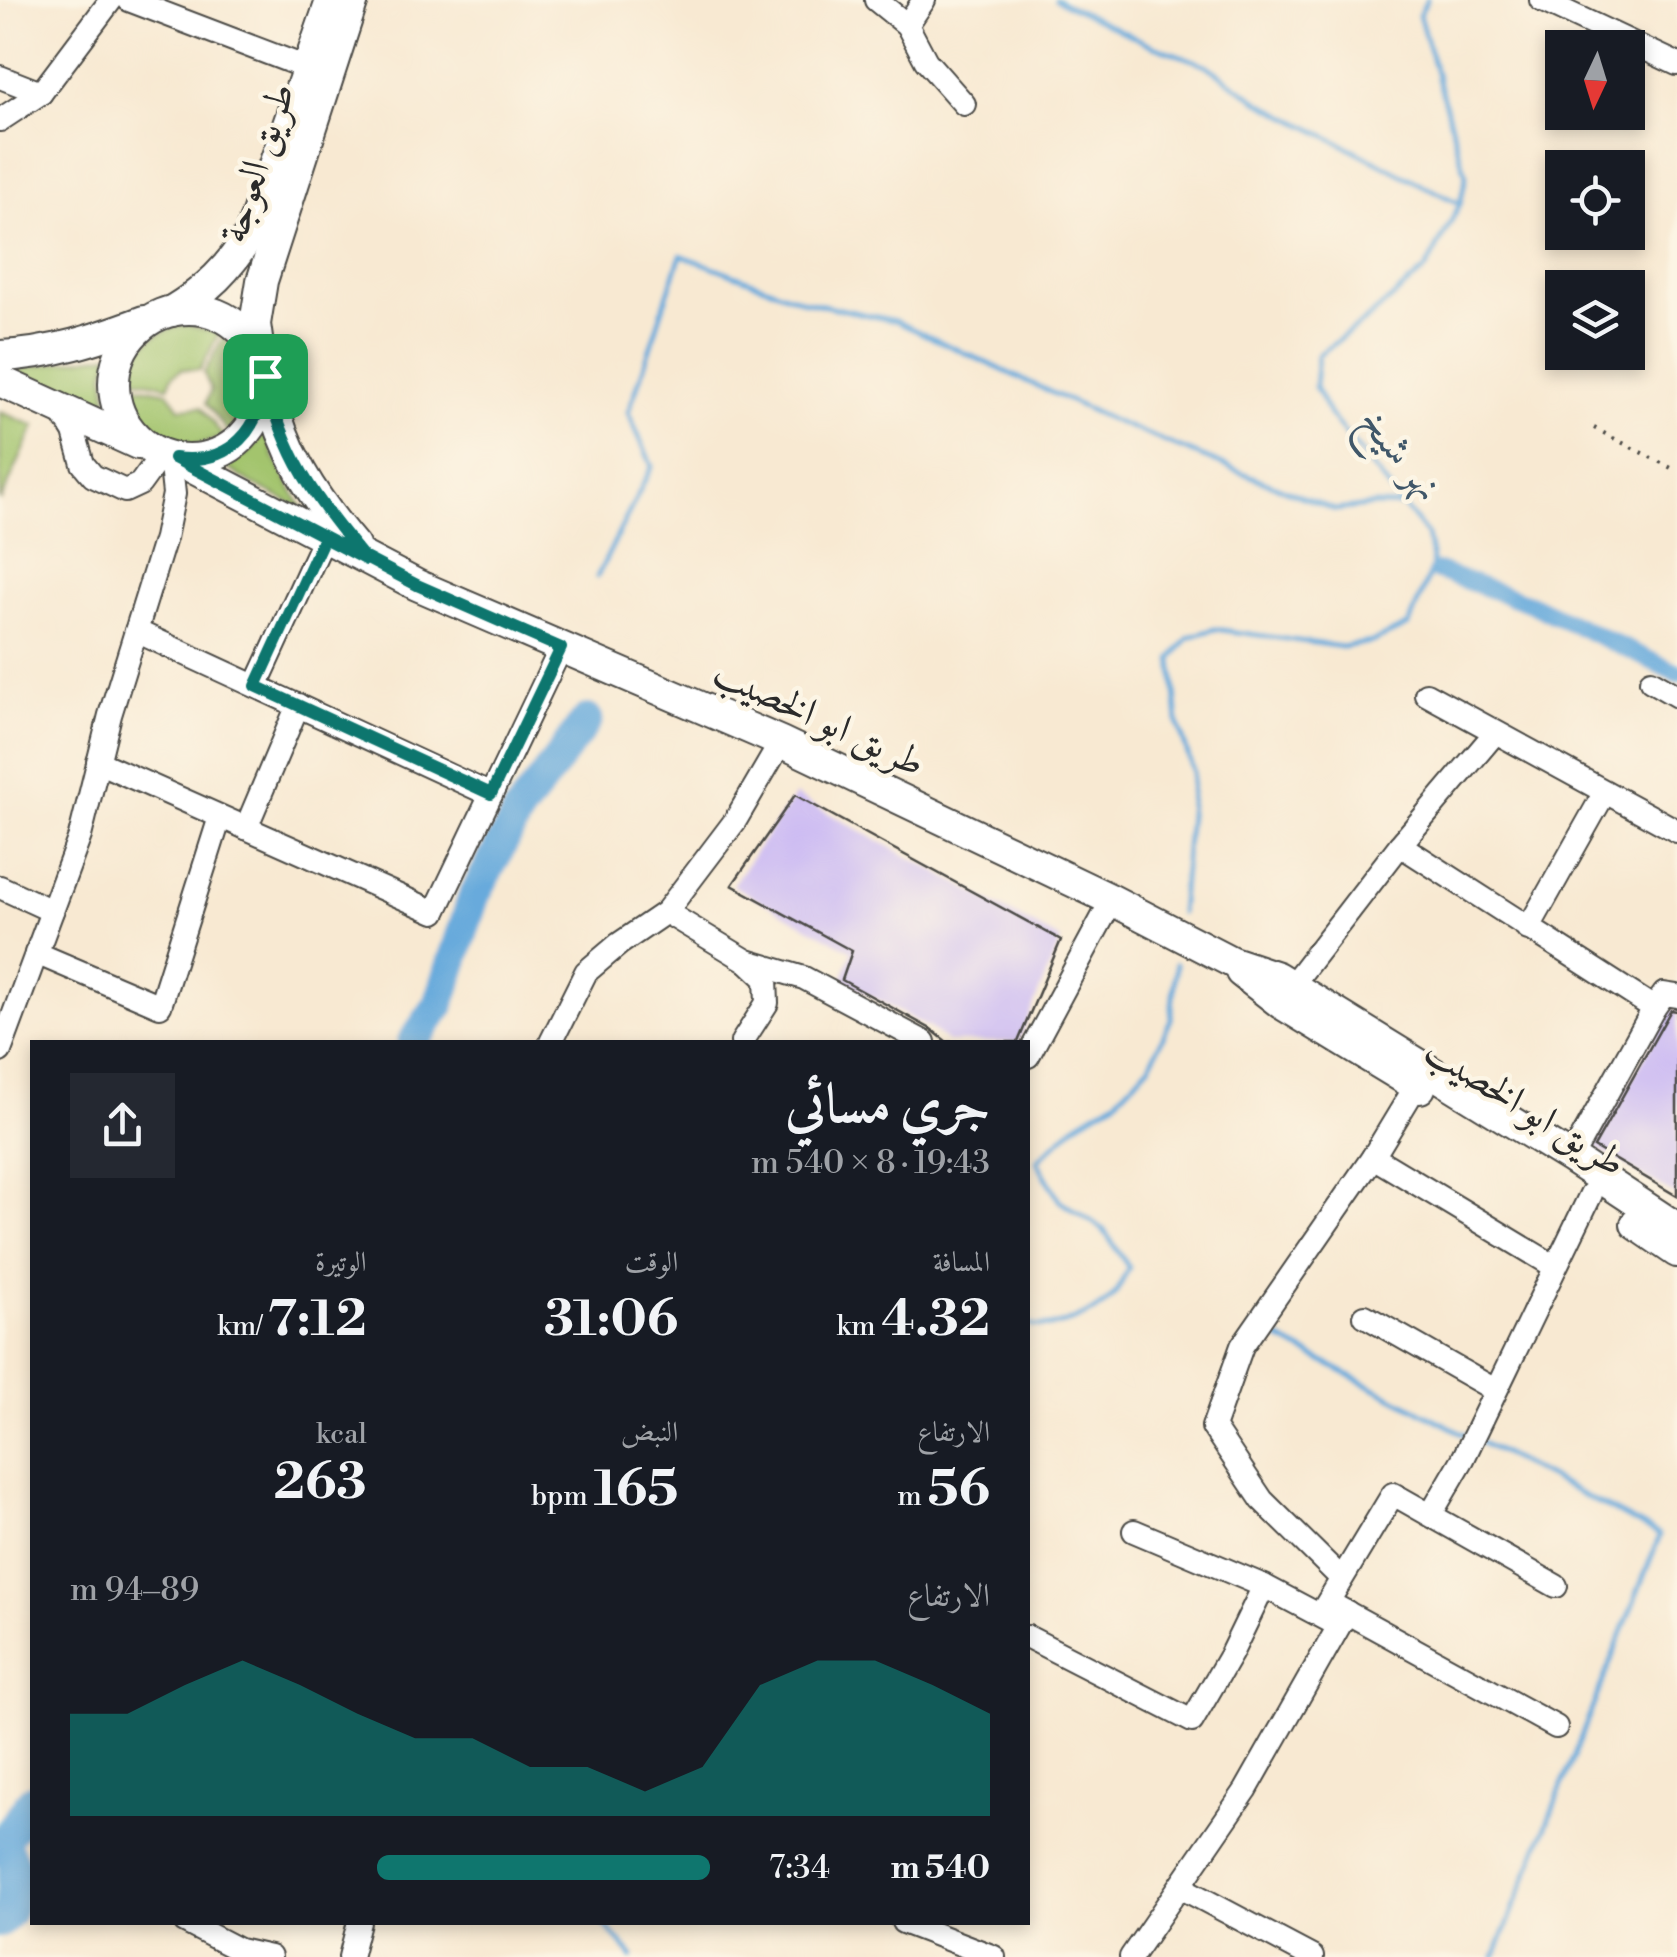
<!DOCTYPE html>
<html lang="ar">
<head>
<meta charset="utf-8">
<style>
  body { margin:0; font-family:"Libre Bodoni",Amiri,serif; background:#242831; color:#f1f3f6; direction:rtl; height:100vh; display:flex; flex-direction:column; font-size:38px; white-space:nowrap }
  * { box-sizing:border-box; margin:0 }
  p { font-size:32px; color:#9ea1a6 }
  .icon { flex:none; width:55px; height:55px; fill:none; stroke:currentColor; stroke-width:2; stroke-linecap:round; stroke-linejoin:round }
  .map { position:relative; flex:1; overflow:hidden; direction:ltr }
  .details { position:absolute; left:30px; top:1040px; width:1000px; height:885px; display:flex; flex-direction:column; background:#171b24; border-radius:0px; box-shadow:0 5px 15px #0003; direction:rtl }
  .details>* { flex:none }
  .needle { width:65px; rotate:184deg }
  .buttons { position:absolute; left:1545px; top:30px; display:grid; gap:20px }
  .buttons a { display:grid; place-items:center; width:100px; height:100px; border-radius:0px; background:#171b24; box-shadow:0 5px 15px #0003; font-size:50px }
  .pin { position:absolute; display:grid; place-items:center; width:85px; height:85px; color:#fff; margin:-42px; border-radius:20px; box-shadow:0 5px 15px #0006 }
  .round { display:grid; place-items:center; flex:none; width:105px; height:105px; border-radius:0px; background:#242831 }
  .summary { display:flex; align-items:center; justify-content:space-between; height:170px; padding:0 40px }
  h1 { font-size:55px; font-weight:700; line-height:75px }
  .stats { display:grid; grid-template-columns:repeat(3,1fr); gap:15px; height:170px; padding:10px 40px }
  .stats div { display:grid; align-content:center }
  .stats b { font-size:50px; font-weight:700 }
  .stats small { font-size:28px; font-weight:400 }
  .stats p { font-size:28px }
  .chart { height:280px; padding:20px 40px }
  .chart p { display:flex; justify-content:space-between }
  .chart svg { width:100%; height:180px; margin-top:10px; fill:#0f766e; opacity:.7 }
  ul { padding:0 40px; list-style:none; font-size:32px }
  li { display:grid; grid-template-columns:160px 120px 1fr; align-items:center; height:75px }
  li i { height:25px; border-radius:12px; background:#0f766e }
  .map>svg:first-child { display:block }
  .green { fill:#a3c46d; stroke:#67784c; stroke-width:2.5 }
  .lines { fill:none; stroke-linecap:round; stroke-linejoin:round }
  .stream { stroke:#68aadc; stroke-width:5 }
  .canal { stroke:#68aadc; stroke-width:18 }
  .river { stroke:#68aadc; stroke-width:32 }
  .building { fill:#c8b6f4 }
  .minor-casing { stroke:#4a4844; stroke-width:26 }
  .major-casing { stroke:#4a4844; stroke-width:34 }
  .path { stroke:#4a4844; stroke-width:4; stroke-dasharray:2.5 8; stroke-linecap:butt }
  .minor { stroke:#fff; stroke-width:22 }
  .major { stroke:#fff; stroke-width:30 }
  .route-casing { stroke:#fff; stroke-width:20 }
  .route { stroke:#0f766e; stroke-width:12 }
  .labels { text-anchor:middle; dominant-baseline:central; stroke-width:9; stroke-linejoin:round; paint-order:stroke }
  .street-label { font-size:40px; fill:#2b2b2b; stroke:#fcf5e5 }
  .water-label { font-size:42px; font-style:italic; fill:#405769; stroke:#fcf5e5 }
</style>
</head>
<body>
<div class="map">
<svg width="1677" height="1957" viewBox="0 0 1677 1957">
  <rect width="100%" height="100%" fill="#fcf5e5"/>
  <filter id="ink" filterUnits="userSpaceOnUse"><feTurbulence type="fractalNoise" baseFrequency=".01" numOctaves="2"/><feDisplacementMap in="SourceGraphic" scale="20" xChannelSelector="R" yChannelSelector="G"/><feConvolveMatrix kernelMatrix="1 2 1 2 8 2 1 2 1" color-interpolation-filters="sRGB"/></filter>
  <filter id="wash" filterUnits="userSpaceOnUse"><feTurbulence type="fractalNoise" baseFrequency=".0048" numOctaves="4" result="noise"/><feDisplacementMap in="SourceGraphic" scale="40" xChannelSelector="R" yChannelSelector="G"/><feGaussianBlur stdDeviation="2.25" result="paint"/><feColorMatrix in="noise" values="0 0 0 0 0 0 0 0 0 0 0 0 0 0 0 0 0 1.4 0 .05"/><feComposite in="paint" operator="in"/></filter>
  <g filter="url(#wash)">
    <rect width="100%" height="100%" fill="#f8e9d2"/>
    <g class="green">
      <path d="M186,325L219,333L200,370L182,369L173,375L168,386L128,377C137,346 154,330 186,325Z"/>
      <path d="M224,336C255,365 256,401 228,432L206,403L211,390L204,373Z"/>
      <path d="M111,354L105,373L108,412L12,370Z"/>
      <path d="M127,384L168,392L180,408L201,407L223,436C175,460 133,437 127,384Z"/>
      <path d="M0,412L35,426L1,500H0Z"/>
      <path d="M266,432L274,457L303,509L252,484L223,465L248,453Z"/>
    </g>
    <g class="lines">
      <g class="stream">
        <path d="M1056,0L1149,44L1206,65L1263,104L1460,204"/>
        <path d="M597,577L652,466L628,412C648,360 662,307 681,255L804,301L895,321L1111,420L1335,510L1376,505L1405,506"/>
        <path d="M1180,913L1193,771L1178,723L1172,658L1189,637L1215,629L1342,647L1372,642L1409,625L1433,565L1427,535L1330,415L1315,387L1318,355L1365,321L1426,269L1460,204L1466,176L1419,15L1427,0"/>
        <path d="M1028,1325C1052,1332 1095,1315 1112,1297C1119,1289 1124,1276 1129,1268L1103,1229L1059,1200L1037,1161L1076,1124L1116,1100L1150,1065L1171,1019L1176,964"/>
        <path d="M1277,1338L1466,1435"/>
        <path d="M1480,1442L1660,1535L1495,1957"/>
        <path d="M602,1922L633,1957"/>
      </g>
      <path class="canal" d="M1438,571L1529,603L1677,673"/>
      <g class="river">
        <path d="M413,1042L439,1005L474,896L518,813L587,720"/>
        <path d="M0,1922L9,1912L15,1867L3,1842L32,1800"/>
      </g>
    </g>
    <g id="blocks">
      <g class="building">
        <path d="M795,795L1061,940L1018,1042H947L931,1029L842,980L852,951L732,885Z"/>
        <path d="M1671,1010L1677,1011V1196L1594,1147Z"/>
      </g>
    </g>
  </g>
  <g filter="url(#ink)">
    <use href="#blocks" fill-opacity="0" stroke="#4a4844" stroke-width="2.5"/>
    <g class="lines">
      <g class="minor-casing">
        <g id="minor">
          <path d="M129,0L307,68"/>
          <path d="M876,0L907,25L926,61L964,104"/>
          <path d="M1541,0L1677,64"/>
          <path d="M907,25L924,0"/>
          <path d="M0,77L41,93"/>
          <path d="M0,120L41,93L111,0"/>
          <path d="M59,408L74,432L83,464L93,476L125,491L140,484L161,455"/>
          <path d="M136,631L491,795"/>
          <path d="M1651,681L1677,696"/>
          <path d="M256,686L324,538"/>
          <path d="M1426,694L1677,831"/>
          <path d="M98,762L435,912L561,648"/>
          <path d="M246,828L298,705"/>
          <path d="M1400,845L1654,1008"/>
          <path d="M0,887L52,911"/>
          <path d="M666,912L747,961L766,979L767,1003L742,1042"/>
          <path d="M1528,929L1605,792"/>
          <path d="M36,953L160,1006L220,817"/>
          <path d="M747,961L804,978L924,1042"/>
          <path d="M1292,985L1400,845L1495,733"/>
          <path d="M551,1042L586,972L619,944L666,912L735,821L781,742"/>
          <path d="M0,1051L80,836L110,715L165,538L174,494L170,457"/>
          <path d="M1028,1056L1112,900"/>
          <path d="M1373,1157L1554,1266"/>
          <path d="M1571,1158L1654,1008L1664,994L1677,996"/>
          <path d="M1365,1316L1495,1390"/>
          <path d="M1431,1514L1463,1459L1591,1194"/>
          <path d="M1134,1531L1264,1586L1332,1622"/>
          <path d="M1341,1578L1262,1500L1213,1427L1242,1346L1373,1157L1416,1086"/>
          <path d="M1335,1606L1556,1727"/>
          <path d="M1320,1615L1393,1494L1556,1586"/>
          <path d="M1028,1637L1192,1721L1231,1654L1264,1586"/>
          <path d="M1180,1887L1312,1957"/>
          <path d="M185,1922L239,1950L270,1957"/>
          <path d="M903,1922L994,1957"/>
          <path d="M350,1957L359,1922"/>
          <path d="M1131,1957L1246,1790L1347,1612"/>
        </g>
      </g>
      <g class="major-casing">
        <g id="major">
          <circle cx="189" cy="384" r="75"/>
          <path d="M172,311C207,290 229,269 250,234L329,7"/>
          <path d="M259,353L255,324L262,281L353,0"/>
          <path d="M0,356C51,354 97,339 144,321"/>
          <path d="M0,381L138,444"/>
          <path d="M268,387C284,453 311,495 354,546"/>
          <path d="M174,458L417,585L781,742L1112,900L1232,962L1277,977L1571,1158L1677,1228"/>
          <path d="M1241,972L1282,1004L1420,1088"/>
          <path d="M1636,1224L1677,1252"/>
        </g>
      </g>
      <path class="path" d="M1594,428L1677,471"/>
      <use href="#minor" class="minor"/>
      <use href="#major" class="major"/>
    </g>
  </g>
  <g class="lines" filter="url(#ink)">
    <g class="route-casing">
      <path id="route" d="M265,376C285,458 313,496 366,560L324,538L256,686L491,794L561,648L417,585L174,458C231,466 262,429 265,376"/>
    </g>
    <use href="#route" class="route"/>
  </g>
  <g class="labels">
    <g class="street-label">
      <text transform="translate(258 163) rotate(-72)">طريق العوجة</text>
      <text transform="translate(819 718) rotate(25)">طريق ابو الخصيب</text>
      <text transform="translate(1525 1107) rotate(32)">طريق ابو الخصيب</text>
    </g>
    <g class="water-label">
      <text transform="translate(1401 455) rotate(51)">نهر شيخ</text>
    </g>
  </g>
</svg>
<div class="buttons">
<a><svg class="needle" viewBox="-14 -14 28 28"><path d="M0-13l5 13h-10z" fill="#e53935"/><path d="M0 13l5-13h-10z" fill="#9ea1a6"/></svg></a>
<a><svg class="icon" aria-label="locate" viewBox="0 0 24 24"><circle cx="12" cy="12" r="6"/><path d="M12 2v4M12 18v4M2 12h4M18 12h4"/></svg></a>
<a><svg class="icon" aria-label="layers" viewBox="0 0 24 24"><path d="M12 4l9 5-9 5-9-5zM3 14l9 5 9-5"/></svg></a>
</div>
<div class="pin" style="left:265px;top:376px;background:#1e9e55"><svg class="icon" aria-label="arrive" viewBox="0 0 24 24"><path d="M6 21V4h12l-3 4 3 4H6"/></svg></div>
<section class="details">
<div class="summary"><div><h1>جري مسائي</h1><p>19:43 · 8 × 540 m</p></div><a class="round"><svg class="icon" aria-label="share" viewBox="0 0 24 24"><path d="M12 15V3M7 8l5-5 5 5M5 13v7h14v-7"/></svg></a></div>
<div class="stats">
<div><p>المسافة</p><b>4.32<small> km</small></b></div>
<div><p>الوقت</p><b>31:06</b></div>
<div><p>الوتيرة</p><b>7:12<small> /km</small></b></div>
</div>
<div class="stats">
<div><p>الارتفاع</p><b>56<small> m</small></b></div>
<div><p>النبض</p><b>165<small> bpm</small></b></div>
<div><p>kcal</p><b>263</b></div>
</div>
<div class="chart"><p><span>الارتفاع</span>89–94 m</p>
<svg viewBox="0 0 160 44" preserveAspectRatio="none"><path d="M0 44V19L10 19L20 12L30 6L40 12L50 19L60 25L70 25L80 32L90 32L100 38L110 32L120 12L130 6L140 6L150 12L160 19V44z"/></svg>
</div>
<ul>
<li><b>540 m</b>7:34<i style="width:52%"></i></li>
</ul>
</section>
</div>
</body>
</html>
